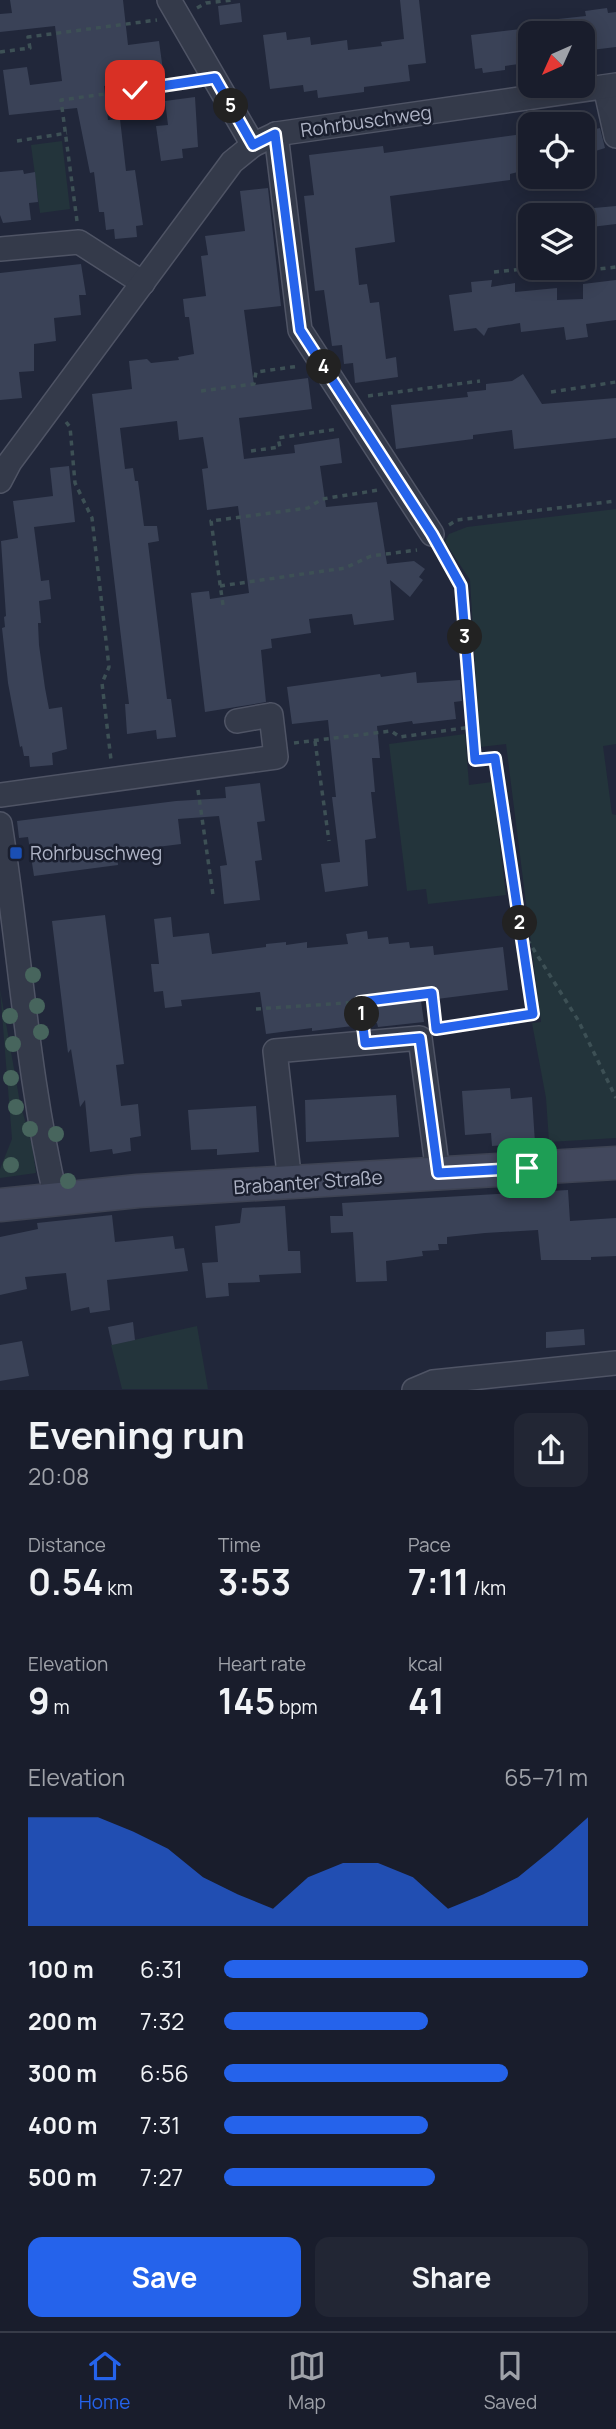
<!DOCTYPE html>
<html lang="en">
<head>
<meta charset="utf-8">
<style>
  body { margin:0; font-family:Manrope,sans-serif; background:#222634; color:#f1f3f6; height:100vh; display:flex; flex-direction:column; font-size:26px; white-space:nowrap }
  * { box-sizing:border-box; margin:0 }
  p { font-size:23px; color:#9fa2a9 }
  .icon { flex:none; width:38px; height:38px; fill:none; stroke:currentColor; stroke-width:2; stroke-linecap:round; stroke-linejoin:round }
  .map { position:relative; height:1390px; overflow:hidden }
  .panel { display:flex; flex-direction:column; background:#191d2c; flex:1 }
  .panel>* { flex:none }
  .needle { width:46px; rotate:225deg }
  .buttons { position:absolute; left:518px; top:21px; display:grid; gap:14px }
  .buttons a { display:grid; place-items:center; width:77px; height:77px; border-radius:14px; background:#191d2c; box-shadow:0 4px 18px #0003,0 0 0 2px #373b48; font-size:35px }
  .pin { position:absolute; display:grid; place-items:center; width:60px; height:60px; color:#fff; margin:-30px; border-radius:14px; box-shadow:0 4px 10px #0006 }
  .km { position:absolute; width:35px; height:35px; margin:-18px; border-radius:50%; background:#222; color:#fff; font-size:19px; line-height:35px; text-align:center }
  .round { display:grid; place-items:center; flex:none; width:74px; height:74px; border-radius:14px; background:#222634 }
  .overview { display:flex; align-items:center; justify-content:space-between; height:119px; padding:0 28px }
  h1 { font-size:38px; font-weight:700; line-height:52px }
  .stats { display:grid; grid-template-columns:repeat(3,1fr); gap:10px; height:119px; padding:7px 28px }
  .stats div { display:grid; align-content:center }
  .stats b { font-size:35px; font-weight:700 }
  .stats small { font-size:19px; font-weight:400 }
  .stats p { font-size:19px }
  .chart { height:196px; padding:14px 28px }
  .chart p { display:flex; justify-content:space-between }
  .chart svg { width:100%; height:126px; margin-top:7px; fill:#2563eb; opacity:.7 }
  .action { display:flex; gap:14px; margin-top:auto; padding:14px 28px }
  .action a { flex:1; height:80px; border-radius:14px; background:#2563eb; color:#fff; font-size:28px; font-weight:700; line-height:80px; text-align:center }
  .action a+a { background:#222634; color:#f1f3f6 }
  ul { padding:0 28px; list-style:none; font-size:23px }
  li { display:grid; grid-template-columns:112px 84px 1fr; align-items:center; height:52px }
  li i { height:18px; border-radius:9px; background:#2563eb }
  .menu { display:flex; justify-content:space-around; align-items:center; height:98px; border-top:2px solid #373b48; background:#191d2c; font-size:19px; color:#9fa2a9 }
  .menu a { display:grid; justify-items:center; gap:4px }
  .menu .active { color:#2563eb }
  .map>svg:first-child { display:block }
  .green { fill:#23343b }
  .building { fill:#3a4257 }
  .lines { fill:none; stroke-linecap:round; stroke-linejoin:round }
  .street-casing { stroke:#4f5465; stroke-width:26 }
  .secondary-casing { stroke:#3e4353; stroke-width:35 }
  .path { stroke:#3d5055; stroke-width:3.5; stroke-dasharray:5 5; stroke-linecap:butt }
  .street { stroke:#343a4a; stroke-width:23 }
  .secondary { stroke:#42485d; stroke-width:32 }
  .tree { fill:#47655d }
  .route-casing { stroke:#fff; stroke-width:14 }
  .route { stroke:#2563eb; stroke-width:9 }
  .transit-dot { fill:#1a4fb4; stroke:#1a1f2f; stroke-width:2.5 }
  .labels { text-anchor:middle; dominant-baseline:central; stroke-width:5; stroke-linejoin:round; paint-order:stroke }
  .street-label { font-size:19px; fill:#afb4c6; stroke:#1a1f2f }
  .poi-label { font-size:19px; fill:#afb4c6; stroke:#1a1f2f; text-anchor:start }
</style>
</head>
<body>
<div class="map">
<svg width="616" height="1390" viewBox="0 0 616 1390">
  <rect width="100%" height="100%" fill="#21273a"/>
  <g class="green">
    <path d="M62,141L70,209L40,213L31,145Z"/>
    <path d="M616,509V744L603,746L612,814L616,815V1138L549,1142L546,1098L532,1023L541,1022L506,744L480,747L470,580L445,542L449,534L467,527Z"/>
    <path d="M465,734L469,785L492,782L506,895L428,904L426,889L407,891L389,744Z"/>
    <path d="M0,989L20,1103L32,1145L36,1173L0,1178V1169L12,1139Z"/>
    <path d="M197,1326L208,1389H122L111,1345Z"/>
  </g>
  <g class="building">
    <path d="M10,0H123L128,45L159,41L164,78L104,86L108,120L120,119L126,171L135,170L143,225L136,226L137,237L115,239L114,229L106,230L104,212H99L94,172L90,173L77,108L9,115L3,70L27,67L30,85L62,81L55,26L0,32V14L12,13Z"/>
    <path d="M400,0H419L426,63L408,65L410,81L364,87V92L318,98L317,90L304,92L303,85L270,89L263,35L286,32L287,40L310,37L311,45L347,40L348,50L382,46L381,42L404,39Z"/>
    <path d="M240,3L242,22L220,25L218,6Z"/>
    <path d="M607,8L608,13L616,12V47L583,51V33L530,32V57H525L526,63L505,66V70L483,73L482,68L475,69L471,35L530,28V22L586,16L585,11Z"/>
    <path d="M195,97L198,147L182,149L183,158L161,161L156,126L168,125L165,101Z"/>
    <path d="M600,128L605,148L583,155V132Z"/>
    <path d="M530,133V169L510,174V180L390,196L395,242L355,248L359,285L367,284L370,303L379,302L386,359L396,357L398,377L355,383L353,363L344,364L342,345L332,346L324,290L315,291L304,196L314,195L309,155L383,146L384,153Z"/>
    <path d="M23,170L24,174L35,172L38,202L29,203L31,220L3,223L0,215V172Z"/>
    <path d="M268,188L281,306L244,310L254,385L308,378L312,409L239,418L244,459L295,453L294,445L339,438L342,463L320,466L326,507L377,502L387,564L414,561L425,569L419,577L423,580L410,597L390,580L394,620L354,625L352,614L309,619L311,633L271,639L272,648L261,650L266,702L205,712L191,593L209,591L210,599L249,593L238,506L207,510L202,469L208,468L203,437L179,440L177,421L120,428L125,469L133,468L135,481H138L144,526H157L159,541L148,543L167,699H171L176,737L157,739L156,730L127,734L125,704H129L92,394L132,389L129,361L147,359L151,363L179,360L178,357L194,354L189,317H185L183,299L206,296L201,256L208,255L205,236L245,231L240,191Z"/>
    <path d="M616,206V224L583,228V209Z"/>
    <path d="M81,264L86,295H79L81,315L54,318L56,341L34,344V371L19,372L22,398L0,400V273Z"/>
    <path d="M492,280L491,287L515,283V292L557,288V300L583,299V284L616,280V320L586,324L588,337L566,340L564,327L521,332L520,323L488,328L484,336L476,328L454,331L449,295L472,292L471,282Z"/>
    <path d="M523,374L542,404L616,398V438L514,449L512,430L473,435V439L396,449L391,405L468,397L467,392L486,390V384L512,381Z"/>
    <path d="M69,466L75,522L34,527L41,581L49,580L51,599L39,601L41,623H38L39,645L45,688L49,709L62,707L67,749L52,753L53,765L30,767L29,756H24L22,746L20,747L8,683L2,628L5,627L4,617L6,616L1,541L18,538L13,501L53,496L50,468Z"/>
    <path d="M416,672L417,683L460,680L462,701L454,702L456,719L413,724L412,721L377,726L380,758H372L375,792H371L376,838L365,840L368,886L325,892L321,864L340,862L332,797H336L328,720L292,724L287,687L380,674L381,677Z"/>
    <path d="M260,783L265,821L257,822L262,860L255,861L260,900L224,904L220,866L227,865L219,816L178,819L181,844L117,852L118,865L34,876L28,837L19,838L17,821L176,801L226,798L225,787Z"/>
    <path d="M105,915L124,1064L116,1065L121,1106L138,1104L141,1136L130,1138L131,1151L113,1154L112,1149L90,1152L85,1100L80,1107L71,1049L68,1053L52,921Z"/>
    <path d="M171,917L173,937L209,933L212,954L266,947V944L286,942V945L307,942V948L348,944L346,934L367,931L368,939L388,937L389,944L409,942L410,948L433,946L434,955L503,947L508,990L421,1001L424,1022L378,1027L377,1023L312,1031V1028L266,1034L260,992L181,1000L182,1006L165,1008L163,991L154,992L151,964H159L154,919Z"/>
    <path d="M510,1088L511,1099L532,1097L535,1143L492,1146L491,1133L465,1135L462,1091Z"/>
    <path d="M396,1095L399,1137L306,1142L305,1100Z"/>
    <path d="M256,1106L259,1152L217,1155V1149L191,1150L188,1110Z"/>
    <path d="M568,1190L570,1221L616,1218V1256L591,1257V1260H541L538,1230L485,1233L447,1237V1244H438L439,1250L422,1251L423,1256L386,1261L387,1281L356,1282L353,1232L331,1233L330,1216H343L342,1203Z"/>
    <path d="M285,1206L288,1251H300L301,1273L259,1275L260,1282L228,1283L229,1296L206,1298L202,1263L218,1262L215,1226L240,1223L242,1208Z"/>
    <path d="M112,1215L115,1242L173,1236L175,1249L184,1248L188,1271L107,1280L110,1310L90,1313L89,1307L71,1311L66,1273L25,1277L27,1289L0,1295V1237L38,1229L37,1223Z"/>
    <path d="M133,1322L135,1340L112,1345L108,1327Z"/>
    <path d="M584,1329L585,1345L546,1348V1332Z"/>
    <path d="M22,1341L29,1376L0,1381V1345Z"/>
  </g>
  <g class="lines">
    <g class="street-casing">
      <g id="street">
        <path d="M169,0L253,145"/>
        <path d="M605,87L616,136"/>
        <path d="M276,134L300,330L432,534"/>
        <path d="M0,249L79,242L143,283"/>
        <path d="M0,481L10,462L232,162L253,145L276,134L616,85"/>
        <path d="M0,795L276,757L271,715L237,721"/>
        <path d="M0,824C20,949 27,1075 56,1198"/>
        <path d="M290,1183L275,1051L420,1038L438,1173"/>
        <path d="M414,1390L433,1382L616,1363"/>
      </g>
    </g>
    <g class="secondary-casing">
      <path id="secondary" d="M0,1205L138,1191L616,1163"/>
    </g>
    <g class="path">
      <path d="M197,8L206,3L232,0"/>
      <path d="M0,52L30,48L28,37L157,20"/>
      <path d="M17,141L67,133"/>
      <path d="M77,221L61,100L192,82"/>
      <path d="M538,268L539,276L616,267"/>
      <path d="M494,272L534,268"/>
      <path d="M201,391L254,384L256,372L300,366"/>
      <path d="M551,392L616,382"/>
      <path d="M368,396L480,381"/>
      <path d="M66,422L70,427L75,483L92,518L109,667L102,683L111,760"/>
      <path d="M251,451L280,447L278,438L338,429"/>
      <path d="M449,525L457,520L616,501"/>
      <path d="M220,586L345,568L371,556L417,550"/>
      <path d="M223,605L211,521L308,508L322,499L379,490"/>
      <path d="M315,741L329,841"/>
      <path d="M294,743L391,731L400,737L471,727"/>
      <path d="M198,790L213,895"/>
      <path d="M522,931L578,1020L616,1098"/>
      <path d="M256,1009L360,1002"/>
      <path d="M362,1022L360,1002L432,993L435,1024"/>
      <path d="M440,1028L533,1014L495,758L476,760L461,586L442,552"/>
    </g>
    <use href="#street" class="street"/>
    <use href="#secondary" class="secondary"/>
  </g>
  <g class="tree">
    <circle cx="33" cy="975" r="8"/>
    <circle cx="37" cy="1006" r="8"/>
    <circle cx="10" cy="1016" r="8"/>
    <circle cx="41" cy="1032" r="8"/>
    <circle cx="13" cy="1044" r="8"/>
    <circle cx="11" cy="1078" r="8"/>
    <circle cx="16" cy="1107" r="8"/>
    <circle cx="30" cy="1129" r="8"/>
    <circle cx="56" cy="1134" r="8"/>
    <circle cx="11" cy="1165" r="8"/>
    <circle cx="68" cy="1181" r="8"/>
  </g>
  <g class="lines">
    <g class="route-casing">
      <path id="route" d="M135,90L215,78L253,145L275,134L300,330L432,534L461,586L475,760L495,758L533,1014L436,1029L432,993L360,1002L365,1043L420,1038L438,1173L527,1168"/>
    </g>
    <use href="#route" class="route"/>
  </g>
  <rect class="transit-dot" x="9" y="846" width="14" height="14" rx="3.5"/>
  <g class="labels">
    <g class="street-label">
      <text transform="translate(366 121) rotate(-8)">Rohrbuschweg</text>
      <text transform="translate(308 1182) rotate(-4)">Brabanter Straße</text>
    </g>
    <g class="poi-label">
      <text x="30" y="853">Rohrbuschweg</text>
    </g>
  </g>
</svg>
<div class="buttons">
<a><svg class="needle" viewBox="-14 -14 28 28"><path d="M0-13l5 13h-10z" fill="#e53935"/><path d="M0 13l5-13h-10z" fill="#9fa2a9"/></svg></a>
<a><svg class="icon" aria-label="locate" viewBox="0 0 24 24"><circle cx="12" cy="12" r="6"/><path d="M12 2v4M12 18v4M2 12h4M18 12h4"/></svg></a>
<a><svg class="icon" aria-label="layers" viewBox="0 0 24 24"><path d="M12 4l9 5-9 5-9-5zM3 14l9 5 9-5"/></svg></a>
</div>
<div class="pin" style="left:527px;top:1168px;background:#1e9e55"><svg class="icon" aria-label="arrive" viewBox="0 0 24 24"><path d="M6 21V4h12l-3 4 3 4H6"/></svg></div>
<div class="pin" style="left:135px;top:90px;background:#d93025"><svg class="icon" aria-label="check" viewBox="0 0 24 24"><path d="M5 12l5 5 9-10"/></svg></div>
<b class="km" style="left:362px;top:1014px">1</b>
<b class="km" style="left:520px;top:923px">2</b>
<b class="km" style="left:465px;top:637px">3</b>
<b class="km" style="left:324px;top:367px">4</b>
<b class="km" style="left:231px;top:106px">5</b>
</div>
<section class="panel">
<div class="overview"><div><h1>Evening run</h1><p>20:08</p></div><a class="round"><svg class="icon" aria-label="share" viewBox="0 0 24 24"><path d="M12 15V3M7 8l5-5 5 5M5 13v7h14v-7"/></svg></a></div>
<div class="stats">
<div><p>Distance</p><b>0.54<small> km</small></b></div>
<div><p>Time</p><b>3:53</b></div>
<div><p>Pace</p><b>7:11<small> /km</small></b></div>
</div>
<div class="stats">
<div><p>Elevation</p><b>9<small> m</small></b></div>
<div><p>Heart rate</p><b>145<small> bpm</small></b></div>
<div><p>kcal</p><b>41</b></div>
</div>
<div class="chart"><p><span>Elevation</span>65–71 m</p>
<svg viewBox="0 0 160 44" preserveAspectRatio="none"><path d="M0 44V6L10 6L20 6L30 11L40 17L50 27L60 33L70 38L80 27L90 22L100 22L110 27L120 38L130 33L140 27L150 17L160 6V44z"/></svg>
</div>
<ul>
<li><b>100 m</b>6:31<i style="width:100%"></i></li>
<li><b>200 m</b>7:32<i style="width:56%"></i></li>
<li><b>300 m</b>6:56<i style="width:78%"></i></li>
<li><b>400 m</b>7:31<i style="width:56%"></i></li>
<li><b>500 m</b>7:27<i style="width:58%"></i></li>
</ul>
<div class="action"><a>Save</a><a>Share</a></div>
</section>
<nav class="menu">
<a class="active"><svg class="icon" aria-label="home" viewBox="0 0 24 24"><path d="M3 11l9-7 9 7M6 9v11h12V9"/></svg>Home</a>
<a><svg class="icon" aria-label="map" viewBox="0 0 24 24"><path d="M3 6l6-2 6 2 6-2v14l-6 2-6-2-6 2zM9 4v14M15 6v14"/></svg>Map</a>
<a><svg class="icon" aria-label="saved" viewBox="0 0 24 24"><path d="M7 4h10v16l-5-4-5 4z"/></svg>Saved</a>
</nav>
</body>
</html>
